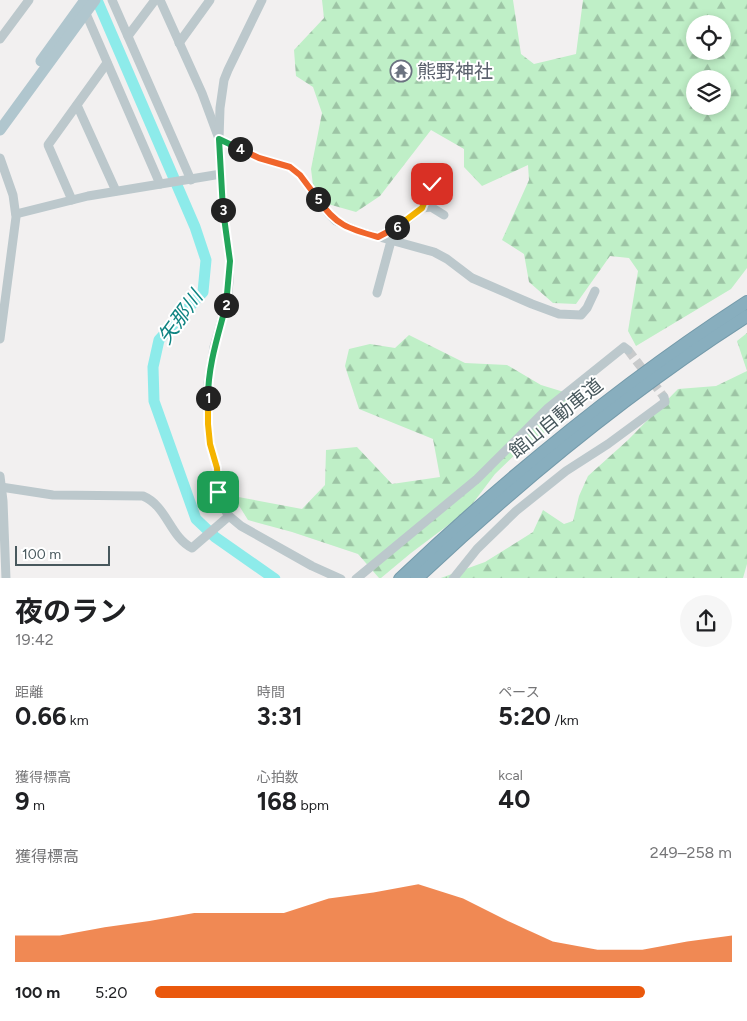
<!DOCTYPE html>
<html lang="ja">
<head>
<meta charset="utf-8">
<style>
  body { margin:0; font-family:Figtree,"Noto Sans JP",sans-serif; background:#f6f6f6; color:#202124; height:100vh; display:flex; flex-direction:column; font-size:19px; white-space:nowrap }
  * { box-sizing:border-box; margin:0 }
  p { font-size:16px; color:#757577 }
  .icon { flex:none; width:28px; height:28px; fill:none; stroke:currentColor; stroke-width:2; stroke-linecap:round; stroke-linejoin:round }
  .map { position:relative; height:578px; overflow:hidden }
  .details { display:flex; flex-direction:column; background:#fff; flex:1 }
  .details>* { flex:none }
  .fabs { position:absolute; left:686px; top:15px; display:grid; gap:10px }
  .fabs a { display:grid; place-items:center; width:45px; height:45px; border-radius:50%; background:#fff; box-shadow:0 2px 8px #0003; font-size:25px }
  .scale { position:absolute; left:15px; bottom:12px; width:95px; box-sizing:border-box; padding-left:5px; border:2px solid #48585d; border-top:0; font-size:14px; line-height:18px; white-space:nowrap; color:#48585d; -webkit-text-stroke:4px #fff; paint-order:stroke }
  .pin { position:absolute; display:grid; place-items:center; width:42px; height:42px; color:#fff; margin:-21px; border-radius:10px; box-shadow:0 2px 8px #0006 }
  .km { position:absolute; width:25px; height:25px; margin:-12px; border-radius:50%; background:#222; color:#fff; font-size:14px; line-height:25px; text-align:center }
  .round { display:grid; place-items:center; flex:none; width:52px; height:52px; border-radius:26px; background:#f6f6f6 }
  .head { display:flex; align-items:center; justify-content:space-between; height:85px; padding:0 15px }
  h1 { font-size:28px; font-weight:700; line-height:38px }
  .metrics { display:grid; grid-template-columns:repeat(3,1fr); gap:8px; height:85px; padding:5px 15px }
  .metrics div { display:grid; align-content:center }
  .metrics b { font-size:25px; font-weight:700 }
  .metrics small { font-size:14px; font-weight:400 }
  .metrics p { font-size:14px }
  .chart { height:140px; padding:10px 15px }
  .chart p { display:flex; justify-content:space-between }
  .chart svg { width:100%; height:90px; margin-top:5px; fill:#ea580c; opacity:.7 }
  ul { padding:0 15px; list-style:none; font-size:16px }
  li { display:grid; grid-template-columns:80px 60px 1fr; align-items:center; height:38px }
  li i { height:12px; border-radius:6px; background:#ea580c }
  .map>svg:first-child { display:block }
  .forest { fill:url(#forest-firs); fill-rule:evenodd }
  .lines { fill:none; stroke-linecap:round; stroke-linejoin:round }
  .river { stroke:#8debea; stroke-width:11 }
  .minor-tunnel { stroke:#c8cacb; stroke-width:9; stroke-dasharray:9 4.5; stroke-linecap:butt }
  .highway-casing { stroke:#749aaa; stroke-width:14 }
  .minor { stroke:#bcc8cc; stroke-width:9 }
  .major { stroke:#b0c6ce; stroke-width:11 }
  .highway { stroke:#88aebe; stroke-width:12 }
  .split-1-casing { stroke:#fff; stroke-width:10 }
  .split-2-casing { stroke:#fff; stroke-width:10 }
  .split-3-casing { stroke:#fff; stroke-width:10 }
  .split-4-casing { stroke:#fff; stroke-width:10 }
  .split-5-casing { stroke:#fff; stroke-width:10 }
  .split-6-casing { stroke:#fff; stroke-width:10 }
  .split-7-casing { stroke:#fff; stroke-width:10 }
  .split-1 { stroke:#f5b400; stroke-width:6 }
  .split-2 { stroke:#22a559; stroke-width:6 }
  .split-3 { stroke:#22a559; stroke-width:6 }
  .split-4 { stroke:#22a559; stroke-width:6 }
  .split-5 { stroke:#f0652b; stroke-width:6 }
  .split-6 { stroke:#f0652b; stroke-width:6 }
  .split-7 { stroke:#f5b400; stroke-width:6 }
  .labels { text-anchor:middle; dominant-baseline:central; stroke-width:4; stroke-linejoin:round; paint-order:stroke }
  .worship-label { font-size:19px; fill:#5b616d; stroke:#fff; text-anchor:start }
  .street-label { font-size:19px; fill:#48585d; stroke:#fff }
  .water-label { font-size:20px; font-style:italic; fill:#0f8482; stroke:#fff }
</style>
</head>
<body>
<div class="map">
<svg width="747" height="579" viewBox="0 0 747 579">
  <defs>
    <pattern id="forest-firs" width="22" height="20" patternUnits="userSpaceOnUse" patternTransform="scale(1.25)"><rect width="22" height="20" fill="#bfefc7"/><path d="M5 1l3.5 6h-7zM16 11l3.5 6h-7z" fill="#9dc4a5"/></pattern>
  </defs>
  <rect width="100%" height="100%" fill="#f2f0f0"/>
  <g class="forest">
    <path d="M322,0H513L521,54L534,64L576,54L583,0H747V268L731,289L636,346L628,331L638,271L629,258L610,256L576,304L553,303L529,282L524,254L502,240L529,180L528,165L482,186L464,167V149L431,130L380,196L356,212L328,204L313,185L311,169L322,113L313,87L296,76L294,50L324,18ZM695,24H722V51H695ZM695,79H722V106H695Z"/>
    <path d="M747,333V564L743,578L438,579L485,562L533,532L543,510L564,524L573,521L579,496L588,476L628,440L678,389L716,386L747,371L737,341Z"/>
    <path d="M409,335L465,363L507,365L541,385L577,396L564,419L522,448L495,474L467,511L411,553L381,578H379L358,554L292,532L248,520L233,496L302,509L325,485L326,450L357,447L392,484L440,477L433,439L359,409L345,366L349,349L370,344L395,348Z"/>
  </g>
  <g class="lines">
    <path class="river" d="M97,0L195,227L206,260L203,292L159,340L153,367L154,401L196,519L215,537L275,579"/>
    <path class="minor-tunnel" d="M628,350L664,397"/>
    <g class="highway-casing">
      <g id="highway">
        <path d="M400,579C508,477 622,383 747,302"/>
        <path d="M416,579C519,482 628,392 747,316"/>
      </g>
    </g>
    <g class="minor">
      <path d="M112,0L191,180"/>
      <path d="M160,0L202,93L219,139L259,158L290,167L300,175L329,214L336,221L358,231L434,252L447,259L472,278L532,304L559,314L581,315L587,308L595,291"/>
      <path d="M262,0L228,70L224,80L220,108L219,139L223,212L230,261L229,282L227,301L214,347L208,383V424L210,444L217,468L218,492L221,504L229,516L241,526L312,566L341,579"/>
      <path d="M84,9L160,184"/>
      <path d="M128,36L155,0"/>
      <path d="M0,39L29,0"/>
      <path d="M179,43L210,0"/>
      <path d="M77,105L116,191"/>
      <path d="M0,158L13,195L16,217L0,339"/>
      <path d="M72,200L48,145L107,63"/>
      <path d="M422,208L433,184"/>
      <path d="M16,214L88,196L221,174"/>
      <path d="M378,237L406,221L422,208L431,207L444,215"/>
      <path d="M377,293L391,241"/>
      <path d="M0,476L3,501L6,579"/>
      <path d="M1,487L53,495L143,496C167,506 170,537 192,548L229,516"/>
      <path d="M356,579L477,479L548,408L624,347L628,350"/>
      <path d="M453,579L477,549L516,511L566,471L608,444L665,402L664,397"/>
    </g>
    <g class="major">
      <path d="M41,61L85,0"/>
      <path d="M0,130L95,0"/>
    </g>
    <use href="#highway" class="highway"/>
  </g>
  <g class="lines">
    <g class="split-1-casing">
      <path id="split-1" d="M208,398V424L210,444L217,468L218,492"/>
    </g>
    <g class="split-2-casing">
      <path id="split-2" d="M208,398C208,365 218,336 226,305"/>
    </g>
    <g class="split-3-casing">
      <path id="split-3" d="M223,210L230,261L226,305"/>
    </g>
    <g class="split-4-casing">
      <path id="split-4" d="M223,210L219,139L240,149"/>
    </g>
    <g class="split-5-casing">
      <path id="split-5" d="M240,149L259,158L290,167L300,175L318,199"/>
    </g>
    <g class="split-6-casing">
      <path id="split-6" d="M318,199C335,225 349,229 378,237L397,227"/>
    </g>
    <g class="split-7-casing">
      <path id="split-7" d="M397,227L422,208L432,184"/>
    </g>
    <use href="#split-1" class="split-1"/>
    <use href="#split-2" class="split-2"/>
    <use href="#split-3" class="split-3"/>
    <use href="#split-4" class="split-4"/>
    <use href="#split-5" class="split-5"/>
    <use href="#split-6" class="split-6"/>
    <use href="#split-7" class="split-7"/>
  </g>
  <defs>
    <g id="temple-ring" transform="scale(1.125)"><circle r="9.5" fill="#fff" stroke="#6b7280" stroke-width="1.5"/><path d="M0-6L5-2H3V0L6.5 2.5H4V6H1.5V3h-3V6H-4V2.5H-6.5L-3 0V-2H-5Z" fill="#6b7280"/></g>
  </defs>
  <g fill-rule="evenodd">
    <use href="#temple-ring" x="401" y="71"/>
  </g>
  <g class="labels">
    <g class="worship-label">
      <text x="417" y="71">熊野神社</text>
    </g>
    <g class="street-label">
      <text transform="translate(556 418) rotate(-39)">館山自動車道</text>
    </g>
    <g class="water-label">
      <text transform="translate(180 317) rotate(-54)">矢那川</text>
    </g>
  </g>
</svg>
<div class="fabs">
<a><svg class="icon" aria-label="locate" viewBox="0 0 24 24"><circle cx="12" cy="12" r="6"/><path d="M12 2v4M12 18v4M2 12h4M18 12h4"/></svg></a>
<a><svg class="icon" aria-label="layers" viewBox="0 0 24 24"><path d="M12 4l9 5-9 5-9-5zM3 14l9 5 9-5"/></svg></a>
</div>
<div class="scale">100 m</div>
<div class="pin" style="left:218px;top:492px;background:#1e9e55"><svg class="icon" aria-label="arrive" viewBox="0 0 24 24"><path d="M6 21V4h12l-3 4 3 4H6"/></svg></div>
<div class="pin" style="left:432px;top:184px;background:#d93025"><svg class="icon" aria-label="check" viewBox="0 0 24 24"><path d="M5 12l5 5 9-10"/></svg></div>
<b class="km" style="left:208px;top:398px">1</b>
<b class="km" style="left:226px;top:305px">2</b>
<b class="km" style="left:223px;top:210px">3</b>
<b class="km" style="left:240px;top:149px">4</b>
<b class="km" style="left:318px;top:199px">5</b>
<b class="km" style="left:397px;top:227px">6</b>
</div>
<section class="details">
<div class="head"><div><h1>夜のラン</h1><p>19:42</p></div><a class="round"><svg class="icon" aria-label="share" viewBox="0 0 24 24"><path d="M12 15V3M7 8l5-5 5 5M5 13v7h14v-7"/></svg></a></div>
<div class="metrics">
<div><p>距離</p><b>0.66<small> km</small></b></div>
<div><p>時間</p><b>3:31</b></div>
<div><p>ペース</p><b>5:20<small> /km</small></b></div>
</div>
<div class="metrics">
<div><p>獲得標高</p><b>9<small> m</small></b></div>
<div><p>心拍数</p><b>168<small> bpm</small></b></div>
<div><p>kcal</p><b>40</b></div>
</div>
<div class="chart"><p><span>獲得標高</span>249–258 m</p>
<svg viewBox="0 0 160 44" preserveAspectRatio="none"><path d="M0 44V31L10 31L20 27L30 24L40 20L50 20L60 20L70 13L80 10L90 6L100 13L110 24L120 34L130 38L140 38L150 34L160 31V44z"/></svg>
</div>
<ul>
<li><b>100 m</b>5:20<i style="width:85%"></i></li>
</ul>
</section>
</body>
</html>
